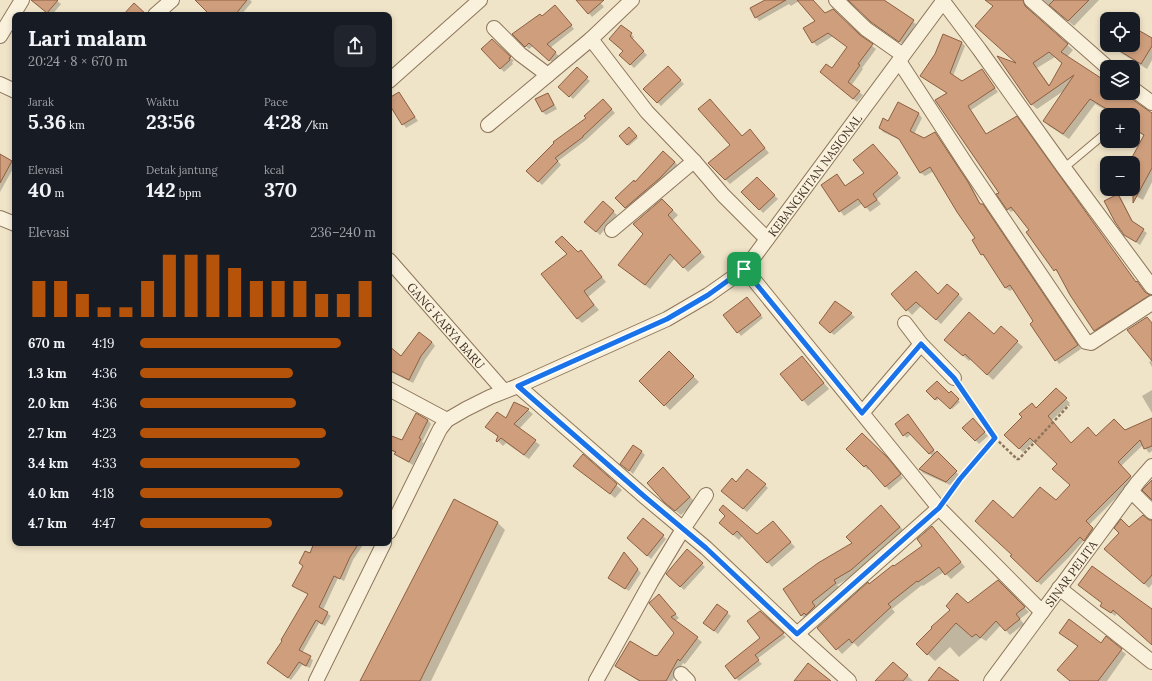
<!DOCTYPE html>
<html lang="id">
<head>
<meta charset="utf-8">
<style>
  body { margin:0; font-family:Lora,serif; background:#20242c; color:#f1f3f6; height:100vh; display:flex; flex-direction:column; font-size:15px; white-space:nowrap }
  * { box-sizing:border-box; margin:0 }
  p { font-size:13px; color:#9ea1a6 }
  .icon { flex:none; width:22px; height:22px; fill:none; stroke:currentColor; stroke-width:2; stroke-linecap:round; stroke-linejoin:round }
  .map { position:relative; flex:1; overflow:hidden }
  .sheet { position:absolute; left:12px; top:12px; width:380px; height:534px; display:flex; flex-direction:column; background:#171b24; border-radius:8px; box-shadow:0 2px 6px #0003 }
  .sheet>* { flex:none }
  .buttons { position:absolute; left:1100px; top:12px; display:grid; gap:8px }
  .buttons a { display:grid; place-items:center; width:40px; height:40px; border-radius:8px; background:#171b24; box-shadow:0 2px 6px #0003; font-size:20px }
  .pin { position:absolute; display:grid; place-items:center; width:34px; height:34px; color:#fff; margin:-17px; border-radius:8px; box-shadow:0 2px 6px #0006 }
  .round { display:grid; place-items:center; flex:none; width:42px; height:42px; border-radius:8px; background:#20242c }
  .head { display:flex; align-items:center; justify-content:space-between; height:68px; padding:0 16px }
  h1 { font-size:22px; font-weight:800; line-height:30px }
  .stats { display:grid; grid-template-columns:repeat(3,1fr); gap:6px; height:68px; padding:4px 16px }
  .stats div { display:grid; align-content:center }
  .stats b { font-size:20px; font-weight:800 }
  .stats small { font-size:11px; font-weight:400 }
  .stats p { font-size:11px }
  .chart { height:112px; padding:8px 16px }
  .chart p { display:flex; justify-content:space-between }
  .chart svg { width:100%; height:72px; margin-top:4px; stroke:#b45309; stroke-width:6 }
  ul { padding:0 16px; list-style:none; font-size:13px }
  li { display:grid; grid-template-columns:64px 48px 1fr; align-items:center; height:30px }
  li i { height:10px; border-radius:5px; background:#b45309 }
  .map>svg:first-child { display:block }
  .shadow { fill:#0003; fill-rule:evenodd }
  .building { fill:#cf9f7d; stroke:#8d5f41; fill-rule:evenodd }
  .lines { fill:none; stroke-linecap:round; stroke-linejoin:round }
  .lane-casing { stroke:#8d765c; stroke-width:9 }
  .street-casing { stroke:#8d765c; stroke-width:16 }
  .path { stroke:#8d765c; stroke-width:2.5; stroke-dasharray:3 2; stroke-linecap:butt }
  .lane { stroke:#faf1dc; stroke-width:7 }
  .street { stroke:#faf1dc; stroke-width:14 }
  .route-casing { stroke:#fff; stroke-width:8 }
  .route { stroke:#1a73e8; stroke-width:5 }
  .labels { text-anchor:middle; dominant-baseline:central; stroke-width:3; stroke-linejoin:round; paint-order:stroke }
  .street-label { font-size:12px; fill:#3d2e20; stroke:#f7eed8 }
</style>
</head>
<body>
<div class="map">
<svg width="1152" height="681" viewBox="0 0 1152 681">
  <rect width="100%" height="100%" fill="#f0e4c8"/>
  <g class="shadow">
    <path d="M32,0H56L61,4L52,15H49Z"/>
    <path d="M206,0H250L252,2L241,15H211Z"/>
    <path d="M578,0H598L604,7L592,17Z"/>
    <path d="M767,0H812L825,15L860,36L876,49L862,68L863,69L851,86L863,95L857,102L824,75L832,70L848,47L833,36L817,46L813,42L816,22L799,1L791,6L789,4L759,21L756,17Z"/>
    <path d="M850,0H883L916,24L903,44L876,26Z"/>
    <path d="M986,0H1029L1027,4L1030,11L1073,50L1067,57L1107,84V93H1121L1152,114V182L1143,200L1123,189H1133V163H1130L1145,136L1133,130V115H1109L1110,113L1095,104L1069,139L1049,126L1044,121L1065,90L1037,109L1031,104L1019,65L994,7ZM1055,57L1062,64L1050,86L1037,68Z"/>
    <path d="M1043,0H1099L1074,26Z"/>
    <path d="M559,10L574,29L550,48L559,56L553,63L533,46L529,49L514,35L542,18Z"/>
    <path d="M358,12L361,15H355Z"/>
    <path d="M1133,28L1152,39V60L1147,69L1108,45H1133Z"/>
    <path d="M1107,31V44L1102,39Z"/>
    <path d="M631,34L634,37L632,40L647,55L634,68L621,55L624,51L613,43Z"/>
    <path d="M962,43L965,46L953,76L962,83L982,70L998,92L971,110L987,135L1140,286L1151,298L1099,333L1059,273L1055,270L1030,230L1015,210L1011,212L1008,209L948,94L925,79Z"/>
    <path d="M499,46L514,61L512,62L513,64L504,72L482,49Z"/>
    <path d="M668,68L684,84L661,106L645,89Z"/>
    <path d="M577,69L590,81L573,99L560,87Z"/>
    <path d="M399,93L418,121L406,128L389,102V99Z"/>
    <path d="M547,94L551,98L557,109L546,115L542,111Z"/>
    <path d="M603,100L615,113L586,140L558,161L561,165L542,185L528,171L587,118Z"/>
    <path d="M899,104L919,114L922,118L914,134L924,139L935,133L938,137L972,187L981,205L986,209L1081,349L1059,364L1031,324L1035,322L1013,289L1010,291L1006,288L986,257L985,258L982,254L976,239L934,171L925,176L921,173L902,141L883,132L880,128L889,122Z"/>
    <path d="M629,128L638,138L629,146L620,136Z"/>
    <path d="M754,135L769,153L730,184L709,163L742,137Z"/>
    <path d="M877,150L901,178L877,199L881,204L870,212L863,203L844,216L822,186L837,175L846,186L865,173Z"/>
    <path d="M1,155L12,161L15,165L0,192Z"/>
    <path d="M675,162L678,166L629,211L617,198L635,183Z"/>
    <path d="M757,178L778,199L763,213L743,192Z"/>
    <path d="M1118,195L1121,198L1134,224L1147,233L1140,245L1125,235Z"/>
    <path d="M662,200L678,215L672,221L705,257L688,272L675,258L650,289L625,270Z"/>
    <path d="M603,202L617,215L600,235L589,225Z"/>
    <path d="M578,253L586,257L606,282L588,297L599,310L582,323L577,318Z"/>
    <path d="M892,294L938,295L958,294L963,299L941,324L921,306L912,315Z"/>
    <path d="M750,301L763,318L741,336L738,332Z"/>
    <path d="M835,302L855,317L834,335L820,323Z"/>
    <path d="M1001,327L1023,347L993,380L971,359L969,361L951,345L994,335Z"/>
    <path d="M432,342L435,346L425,360L413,383L391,372L389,374V348L401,358Z"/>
    <path d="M669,352L699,382L670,410L640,381Z"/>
    <path d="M1152,360V367L1149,362Z"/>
    <path d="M807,363L829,389L808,406L781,374Z"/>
    <path d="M1056,390L1070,403L1051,421L1071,444L1152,426V451L1149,453L1143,445L1121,466L1134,480L1089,525L1096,532L1088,544L1084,540L1069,557L1041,585L1012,556L1013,555V519L1056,501L1071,485L1058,464L1034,441L1023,452L1006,435Z"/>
    <path d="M1152,390V413L1142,396Z"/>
    <path d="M928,391L949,394L951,393L960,402L952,409L939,398L937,401Z"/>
    <path d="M515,403L528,410L533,414L519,429L540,445L529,459L506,443L503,446L497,440L498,437L487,427L507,420Z"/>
    <path d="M911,419L936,453L959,475L950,485L923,473L920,469L933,457L911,434L907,438L904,435Z"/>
    <path d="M428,420L431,424L422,442L424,443L413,465L399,457L396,453L389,450V436L402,441Z"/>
    <path d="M973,420L988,436L979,444L964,428Z"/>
    <path d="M847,449L891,463L903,478L889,490L870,468L868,470Z"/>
    <path d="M641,451L645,455L633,474L625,467Z"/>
    <path d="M575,466L616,485L622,490L615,498Z"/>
    <path d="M669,474L695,502L681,515L672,508Z"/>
    <path d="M736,483L765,485L768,488L747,512L726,494Z"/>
    <path d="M454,500L498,523L505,530L431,681H362Z"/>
    <path d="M886,511L904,531L856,574L837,585L840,588L816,607L819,611L806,619L801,615L853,544Z"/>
    <path d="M1150,521H1152V584L1149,588L1110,554L1129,528Z"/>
    <path d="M777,527L795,547L772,567L743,535L739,540L725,528L757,535Z"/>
    <path d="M932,527L965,567L951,579L944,572L923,586L922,585L892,609L895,612L858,647L854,643L842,654L818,628L869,585L924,546Z"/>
    <path d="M663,536L666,539L651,559L629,538Z"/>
    <path d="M315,543H361L363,545L353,560L344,581L338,578L323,610L331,616L325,626L319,623L302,653L313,660L310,668L302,665L291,680L268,663L283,641L309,595L294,585L303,566L300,563L310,555Z"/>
    <path d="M688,551L705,567L684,590L667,574Z"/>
    <path d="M627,557L641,573L629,591L613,581Z"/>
    <path d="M998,581L1029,612L1020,619L1024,624L1010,635L1001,625L986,641L981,638L959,657L950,647L935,661L917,644Z"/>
    <path d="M663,600L679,618L675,621L702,642L685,664L683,663L672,681H639L620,669L616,665L658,657L675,633Z"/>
    <path d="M717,605L731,616L718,634L704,623Z"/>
    <path d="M1152,607V644L1117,613L1115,616L1106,609H1151Z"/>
    <path d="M760,612L786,637L757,659L762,664L739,681L736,678L762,638Z"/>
    <path d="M1061,633L1121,650L1126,654L1107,681H1070L1078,647Z"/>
    <path d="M893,663L913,681H877Z"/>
  </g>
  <g class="building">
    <path d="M31,0H58L47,13Z"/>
    <path d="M195,0H247L235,15H210Z"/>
    <path d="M576,0H604L588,14Z"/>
    <path d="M765,0H786L755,18L750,8Z"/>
    <path d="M797,0H813L825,13L833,9L860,35L873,44L858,64L860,65L848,82L860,91L853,99L820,72L826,64L832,68L847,47L828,33L812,43L803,28L815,21Z"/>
    <path d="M848,0H884L914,20L899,42L871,22Z"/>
    <path d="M985,0H1023L1025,6L1068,44L1061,52L1107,82V93H1123L1152,113V168L1133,203V163H1129L1144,135L1133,128V115H1108L1110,111L1090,99L1063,134L1043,121L1074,75L1031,105L997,56L1016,63L975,26L993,6ZM1049,52L1062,63L1049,86L1033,63Z"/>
    <path d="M1054,0H1089L1068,21L1049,5Z"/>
    <path d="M134,3L147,15H123Z"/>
    <path d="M555,5L572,25L547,44L556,52L549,61L529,43L525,47L512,34L540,14L542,16Z"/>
    <path d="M621,25L632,33L630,36L644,51L630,65L619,55L623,51L609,39Z"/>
    <path d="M1133,27L1152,38V46L1141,64L1110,45H1133Z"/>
    <path d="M943,34L962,42L950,73L962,81L982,69L995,88L968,106L986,134L1017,116L1136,282L1137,281L1145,292L1150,295L1094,331L1070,295L1056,269L1054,271L1026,232L1029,230L1011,207L1007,210L996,194L999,193L935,100L947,93L920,76L935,54Z"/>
    <path d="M492,39L511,57L509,58L510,60L500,69L481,49Z"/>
    <path d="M668,66L681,80L657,103L643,89Z"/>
    <path d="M577,67L588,77L569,97L558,87Z"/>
    <path d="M399,92L415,117L402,125L389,104V98Z"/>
    <path d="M548,93L554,105L542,112L535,99Z"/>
    <path d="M603,99L612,109L583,136V137L555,158L558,161L538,182L526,171L554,143L553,142L586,118L584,116Z"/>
    <path d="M710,99L742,136L750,129L765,148L725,180L708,163L730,145L698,109Z"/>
    <path d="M898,102L919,113L910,131L924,138L935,132L968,182L980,204H983L1078,345L1055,361L1030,324L1033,321L1010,285L1005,288L983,254L981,255L972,240L975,238L957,212L930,167L920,173L899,139L879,128L883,118L888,121Z"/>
    <path d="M629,127L637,136L627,145L619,136Z"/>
    <path d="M873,144L898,173L873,194L877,200L865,208L858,199L839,212L821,185L837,174L845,186L864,173L853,160Z"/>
    <path d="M663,151L675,162L660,178L625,208L615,198L634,180L635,182Z"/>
    <path d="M0,154L12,161L0,183Z"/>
    <path d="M757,177L775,195L759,210L741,192Z"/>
    <path d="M1118,194L1132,221L1144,229L1136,242L1124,235L1115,222L1104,201Z"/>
    <path d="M662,199L673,210L668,215L701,252L683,268L670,254L645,285L618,265L643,234L633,224Z"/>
    <path d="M603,201L614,211L596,232L584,222Z"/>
    <path d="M562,236L578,252L581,250L602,277L584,291L594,305L577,319L541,274L567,254L555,242Z"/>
    <path d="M916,271L938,294L947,284L959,294L936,320L916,302L906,311L891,294Z"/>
    <path d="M747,297L761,315L737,333L723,315Z"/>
    <path d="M835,301L852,313L830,333L819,323Z"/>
    <path d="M969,312L994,334L1001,326L1018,341L987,375L965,354L963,356L944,340Z"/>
    <path d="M1147,317L1152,323V361L1127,330Z"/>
    <path d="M419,332L432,342L421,356L409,380L389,370V346L401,356Z"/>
    <path d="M669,351L694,376L664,406L639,381Z"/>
    <path d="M802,356L824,383L802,401L780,374Z"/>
    <path d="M937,381L949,393L951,391L959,399L950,409L937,397L935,400L926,391Z"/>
    <path d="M1056,388L1067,398L1048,416L1071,443L1088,427L1096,436L1114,419L1125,430L1152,418V446L1144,449L1140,440L1118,462L1131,476L1086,521L1093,528L1084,541L1080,537L1065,553L1037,582L1010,556L1012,555L975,521L993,500L1013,518L1040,487L1056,500L1070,485L1052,469L1057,464L1030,438L1019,449L1004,435L1022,417L1019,414L1032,403L1036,408Z"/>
    <path d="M514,402L529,409L514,424L536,440L524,455L501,438L497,442L496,441L498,436L485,427L497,412L506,418Z"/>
    <path d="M416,413L428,420L419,438L421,439L409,462L394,454L396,452L389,449V435L402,440Z"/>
    <path d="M908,414L934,450L929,454L908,432L903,436L895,424Z"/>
    <path d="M973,418L985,432L975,441L962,428Z"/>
    <path d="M862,433L888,458L901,474L885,487L866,465L864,467L846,449Z"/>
    <path d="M633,445L642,451L629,471L620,464Z"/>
    <path d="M937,451L957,471L946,482L919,469Z"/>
    <path d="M583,454L617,484L610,494L573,466Z"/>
    <path d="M663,467L690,497L675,511L665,503L647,483Z"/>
    <path d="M747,469L766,484L743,509L721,491L732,478L736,482Z"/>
    <path d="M1152,480V500L1142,490Z"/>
    <path d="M454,499L498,522L420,681H360Z"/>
    <path d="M723,505L757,534L773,521L791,542L767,563L737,531L733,535L719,523L725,516L719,510Z"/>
    <path d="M881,505L900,527L851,570L834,580L836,583L812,602L815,606L806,615L804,613L801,616L783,589L818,563L852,543L846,537Z"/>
    <path d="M1143,515L1149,520H1152V575L1144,584L1104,549L1119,533L1114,528L1121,519L1129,527Z"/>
    <path d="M643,518L664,535L647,556L627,538Z"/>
    <path d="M932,526L961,562L945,575L939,567L918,582L917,581L888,604L891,607L852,643L849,639L836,650L817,628L868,582L869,584L893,565L894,566L922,546L917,539Z"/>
    <path d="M314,543H359L350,557L340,579L334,576L319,607L328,612L322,624L316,620L299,650L311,656L306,666L299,662L288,678L267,663L282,641L281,640L308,594L292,586L303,566L299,563L305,551L310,553Z"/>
    <path d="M687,549L703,563L680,587L666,574Z"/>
    <path d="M624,552L638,569L625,589L608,578Z"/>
    <path d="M1092,566L1152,609V645L1113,610L1111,613L1100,606L1102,603L1078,585Z"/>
    <path d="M998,580L1025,607L1016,614L1020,619L1005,631L996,621L980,638L976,634L972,637L956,623L927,655L916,644L932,628L931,627L950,610L946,606L957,593L968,603Z"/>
    <path d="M659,594L676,614L671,617L698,637L680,661L678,659L666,681H640L615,666L630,641L655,656L656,655L657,656L674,633L649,603Z"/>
    <path d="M717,604L728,612L714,631L703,623Z"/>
    <path d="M760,611L784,633L755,655L759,660L735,679L725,666L760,638L747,621Z"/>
    <path d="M1069,619L1101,643L1106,636L1122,649L1098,681H1070L1057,670L1078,646L1059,633Z"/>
    <path d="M893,662L908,675L903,681H875Z"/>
    <path d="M808,663L831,681H794Z"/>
    <path d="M939,667L959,681H928Z"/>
  </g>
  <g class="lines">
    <g class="lane-casing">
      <path id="lane" d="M1064,168L1107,132"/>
    </g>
    <g class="street-casing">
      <g id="street">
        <path d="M836,0L866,29L903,55"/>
        <path d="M942,0L979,49L1064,168L1152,287"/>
        <path d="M1031,0L1107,67"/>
        <path d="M155,15L172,0"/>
        <path d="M494,28L520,54L548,75"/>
        <path d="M0,36L22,0"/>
        <path d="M591,39L647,112L694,161L723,195L767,239"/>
        <path d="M899,61L966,164L1086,342L1091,343L1152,303"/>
        <path d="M389,81L480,0"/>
        <path d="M0,84L15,91"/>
        <path d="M1133,89L1152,103"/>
        <path d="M488,125L591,39L632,0"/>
        <path d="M0,218L15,224"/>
        <path d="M612,230L694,161"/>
        <path id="s1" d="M389,260L504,391"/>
        <path d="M745,269L939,508L1042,612"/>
        <path d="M905,323L921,344L954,378"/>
        <path d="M518,386L645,497L706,548L797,634L849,681"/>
        <path d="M389,389L447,420"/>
        <path d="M862,413L921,344"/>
        <path d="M1131,491L1152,512"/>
        <path id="s2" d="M389,532L434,441L440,429L447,420L466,409L490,397L518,386L667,319L708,295L745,269L944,0"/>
        <path d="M1059,588L1152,662"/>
        <path d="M797,634L939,508"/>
        <path d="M681,674L688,681"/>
        <path d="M316,681L384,543"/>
        <path d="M596,681L651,582L683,529L706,495"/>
        <path id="s3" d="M991,681L1138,482L1152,466"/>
      </g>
    </g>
    <g class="path">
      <path d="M961,389L995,438L1017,459H1019L1069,405"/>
      <path d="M946,498L960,479L995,438"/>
    </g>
    <use href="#lane" class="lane"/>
    <use href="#street" class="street"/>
  </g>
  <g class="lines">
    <g class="route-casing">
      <path id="route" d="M744,269L862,413L921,344L954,378L995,438L960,479L939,508L797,634L706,548L645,497L518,386L667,319L708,295Z"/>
    </g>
    <use href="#route" class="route"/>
  </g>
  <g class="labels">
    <g class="street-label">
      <text stroke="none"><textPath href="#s2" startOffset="578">KEBANGKITAN NASIONAL</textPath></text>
      <text stroke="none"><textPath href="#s1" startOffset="87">GANG KARYA BARU</textPath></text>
      <text stroke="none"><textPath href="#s3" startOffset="134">SINAR PELITA</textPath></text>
    </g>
  </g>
</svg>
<div class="buttons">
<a><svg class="icon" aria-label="locate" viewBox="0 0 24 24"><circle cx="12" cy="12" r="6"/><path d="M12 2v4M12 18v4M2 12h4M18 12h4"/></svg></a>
<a><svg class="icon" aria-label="layers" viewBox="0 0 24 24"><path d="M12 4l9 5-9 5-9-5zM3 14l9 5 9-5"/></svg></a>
<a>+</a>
<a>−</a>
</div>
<div class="pin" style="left:744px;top:269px;background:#1e9e55"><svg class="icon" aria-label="arrive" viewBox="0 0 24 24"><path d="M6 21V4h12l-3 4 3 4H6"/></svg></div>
<section class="sheet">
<div class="head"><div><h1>Lari malam</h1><p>20:24 · 8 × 670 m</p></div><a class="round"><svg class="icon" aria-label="share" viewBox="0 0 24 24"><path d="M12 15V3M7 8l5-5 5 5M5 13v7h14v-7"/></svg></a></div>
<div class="stats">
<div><p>Jarak</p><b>5.36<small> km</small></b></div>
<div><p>Waktu</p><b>23:56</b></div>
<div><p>Pace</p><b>4:28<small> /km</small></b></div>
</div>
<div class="stats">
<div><p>Elevasi</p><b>40<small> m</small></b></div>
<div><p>Detak jantung</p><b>142<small> bpm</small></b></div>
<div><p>kcal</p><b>370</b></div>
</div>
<div class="chart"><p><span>Elevasi</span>236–240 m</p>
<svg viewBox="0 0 160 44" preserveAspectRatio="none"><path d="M5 44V22M15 44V22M25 44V30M35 44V38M45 44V38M55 44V22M65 44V6M75 44V6M85 44V6M95 44V14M105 44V22M115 44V22M125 44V22M135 44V30M145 44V30M155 44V22"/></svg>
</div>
<ul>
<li><b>670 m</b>4:19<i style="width:85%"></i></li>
<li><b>1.3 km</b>4:36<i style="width:65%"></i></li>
<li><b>2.0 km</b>4:36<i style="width:66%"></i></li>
<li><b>2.7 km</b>4:23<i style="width:79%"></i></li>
<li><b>3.4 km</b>4:33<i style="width:68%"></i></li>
<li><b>4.0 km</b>4:18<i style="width:86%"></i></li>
<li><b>4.7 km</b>4:47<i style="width:56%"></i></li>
</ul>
</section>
</div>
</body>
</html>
